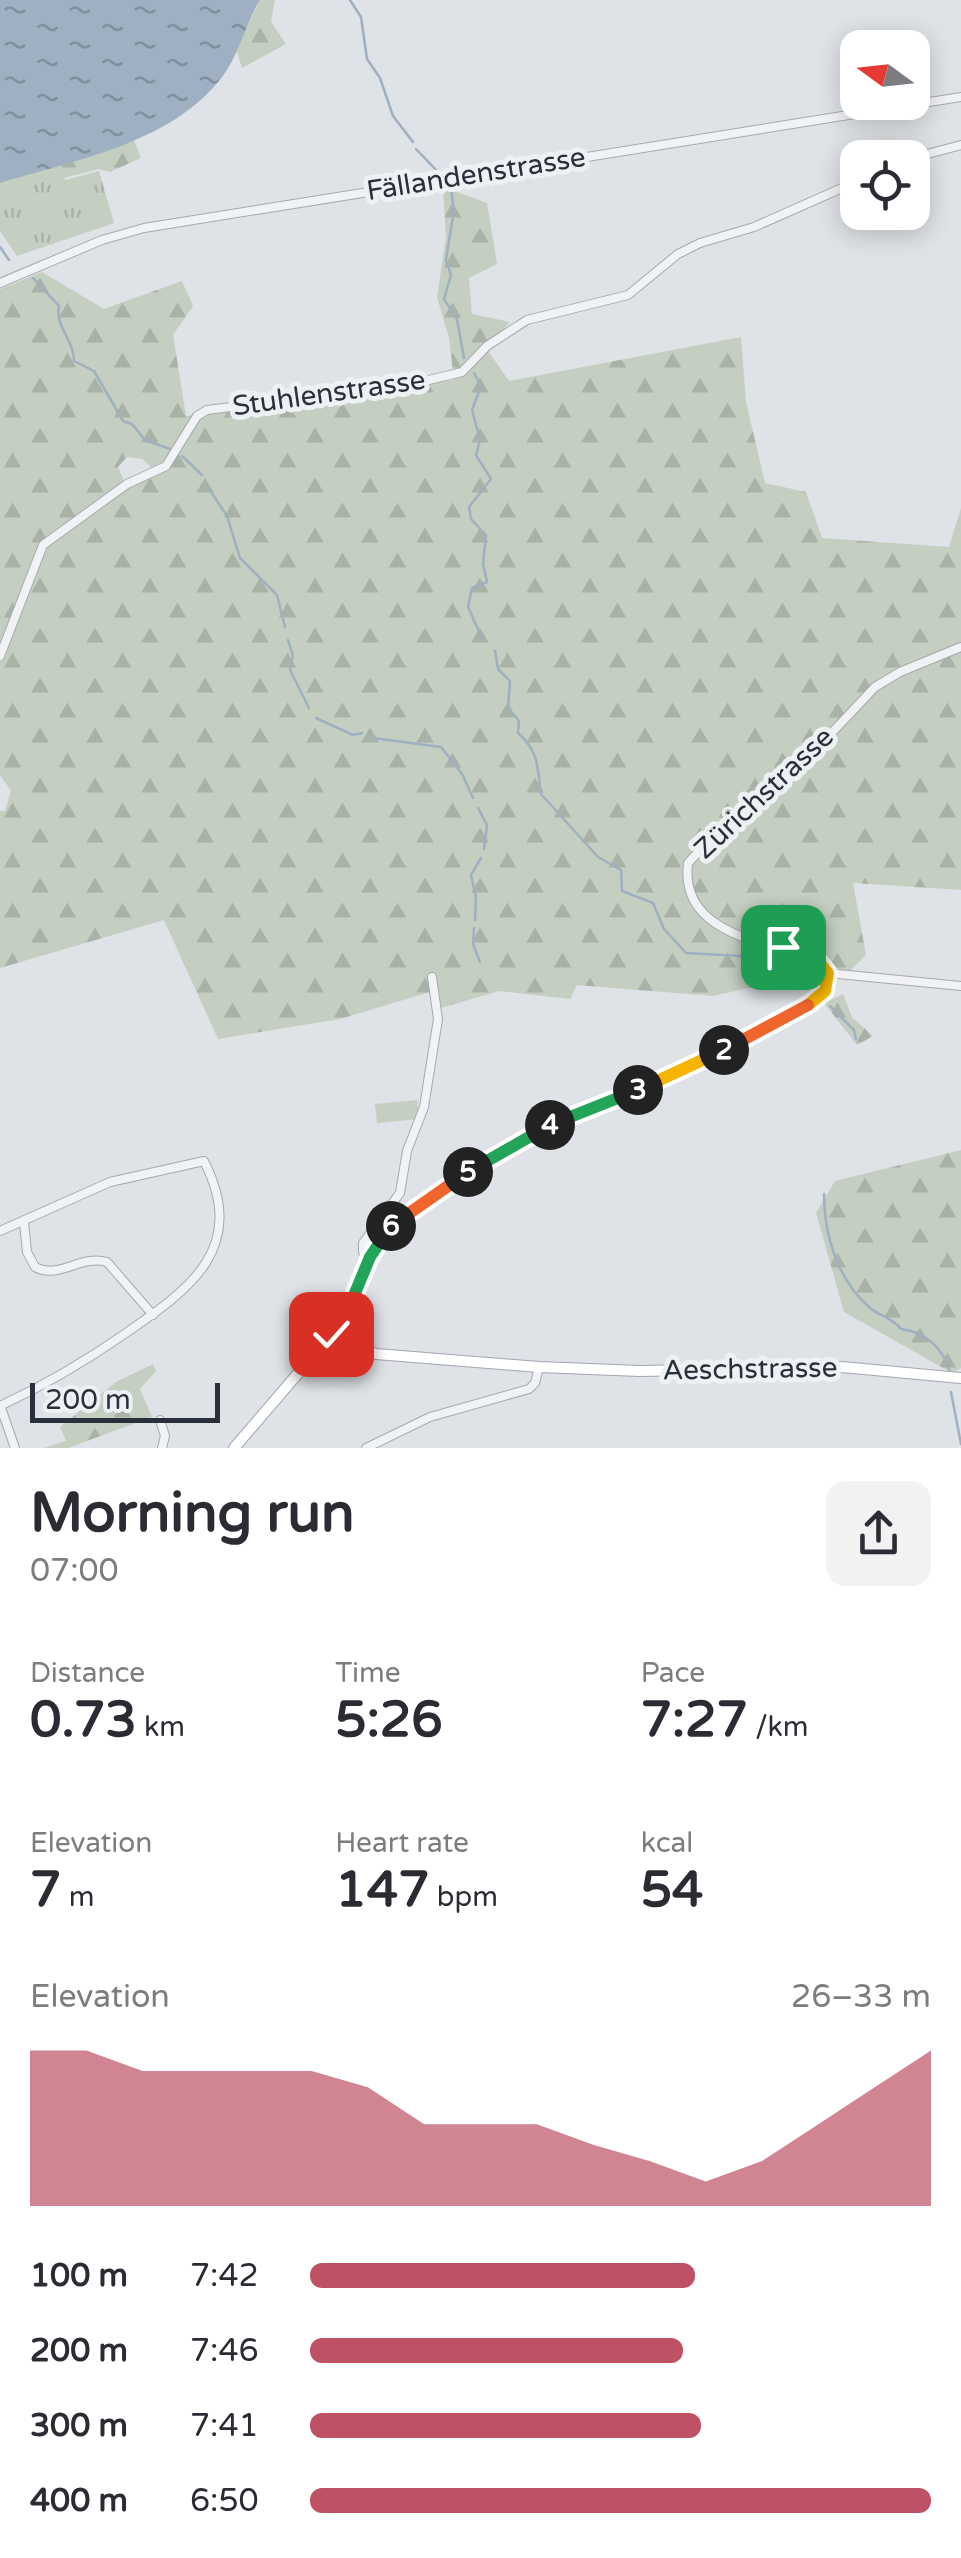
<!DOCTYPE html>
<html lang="en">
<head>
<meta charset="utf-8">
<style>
  body { margin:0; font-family:"Varela Round",sans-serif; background:#f2f2f3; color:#2b2b33; height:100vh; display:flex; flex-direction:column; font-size:38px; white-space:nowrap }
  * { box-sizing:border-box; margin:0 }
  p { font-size:32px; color:#7c7c81 }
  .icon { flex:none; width:55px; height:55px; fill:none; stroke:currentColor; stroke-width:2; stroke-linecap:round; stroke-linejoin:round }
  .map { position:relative; height:1448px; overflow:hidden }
  .sheet { display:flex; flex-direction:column; background:#fff; flex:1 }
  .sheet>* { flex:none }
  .needle { width:65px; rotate:285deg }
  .tools { position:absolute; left:840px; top:30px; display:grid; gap:20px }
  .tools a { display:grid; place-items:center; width:90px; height:90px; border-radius:20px; background:#fff; box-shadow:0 5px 25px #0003; font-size:50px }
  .scale { position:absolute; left:30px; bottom:25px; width:190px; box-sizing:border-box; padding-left:10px; border:5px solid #2a303b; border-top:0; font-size:28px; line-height:35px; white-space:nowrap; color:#2a303b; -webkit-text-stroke:8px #eef1f4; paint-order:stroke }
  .pin { position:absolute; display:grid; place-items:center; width:85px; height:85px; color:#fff; margin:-42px; border-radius:20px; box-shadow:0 5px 15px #0006 }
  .km { position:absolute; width:50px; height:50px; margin:-25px; border-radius:50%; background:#222; color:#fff; font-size:28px; line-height:50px; text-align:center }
  .round { display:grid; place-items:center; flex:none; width:105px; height:105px; border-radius:20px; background:#f2f2f3 }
  .headline { display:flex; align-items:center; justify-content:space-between; height:170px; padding:0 30px }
  h1 { font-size:55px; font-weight:800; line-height:75px }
  .metrics { display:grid; grid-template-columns:repeat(3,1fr); gap:15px; height:170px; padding:10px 30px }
  .metrics div { display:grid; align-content:center }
  .metrics b { font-size:50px; font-weight:800 }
  .metrics small { font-size:28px; font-weight:400 }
  .metrics p { font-size:28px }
  .chart { height:280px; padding:20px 30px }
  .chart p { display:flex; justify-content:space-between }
  .chart svg { width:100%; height:180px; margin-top:10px; fill:#be5164; opacity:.7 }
  ul { padding:0 30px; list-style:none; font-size:32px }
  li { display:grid; grid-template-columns:160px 120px 1fr; align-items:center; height:75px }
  li i { height:25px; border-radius:12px; background:#be5164 }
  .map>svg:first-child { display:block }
  .green { fill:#c5cfc1 }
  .forest { fill:url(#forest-firs); fill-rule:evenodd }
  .park { fill:url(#park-tufts) }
  .water { fill:url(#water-ripples) }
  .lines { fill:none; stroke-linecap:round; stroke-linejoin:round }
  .stream { stroke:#9eb0c2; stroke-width:2.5 }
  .minor-casing { stroke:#a5a9af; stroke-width:10 }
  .major-casing { stroke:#9fa7b0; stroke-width:12 }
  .minor { stroke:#f1f2f5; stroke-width:8 }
  .major { stroke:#fff; stroke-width:10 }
  .split-1-casing { stroke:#fff; stroke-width:20 }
  .split-2-casing { stroke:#fff; stroke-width:20 }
  .split-3-casing { stroke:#fff; stroke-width:20 }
  .split-4-casing { stroke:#fff; stroke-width:20 }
  .split-5-casing { stroke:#fff; stroke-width:20 }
  .split-6-casing { stroke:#fff; stroke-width:20 }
  .split-7-casing { stroke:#fff; stroke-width:20 }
  .split-8-casing { stroke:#fff; stroke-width:20 }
  .split-1 { stroke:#f5b400; stroke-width:12 }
  .split-2 { stroke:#f0652b; stroke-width:12 }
  .split-3 { stroke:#f5b400; stroke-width:12 }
  .split-4 { stroke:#22a559; stroke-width:12 }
  .split-5 { stroke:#22a559; stroke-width:12 }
  .split-6 { stroke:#f0652b; stroke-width:12 }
  .split-7 { stroke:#22a559; stroke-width:12 }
  .split-8 { stroke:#f5b400; stroke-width:12 }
  .labels { text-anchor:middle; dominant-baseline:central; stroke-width:10; stroke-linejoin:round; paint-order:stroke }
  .street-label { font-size:28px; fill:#2a303b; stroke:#eef1f4 }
</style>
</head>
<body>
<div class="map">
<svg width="961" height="1448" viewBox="0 0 961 1448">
  <defs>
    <pattern id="forest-firs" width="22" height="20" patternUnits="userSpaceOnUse" patternTransform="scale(2.5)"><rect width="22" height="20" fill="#c5cfc1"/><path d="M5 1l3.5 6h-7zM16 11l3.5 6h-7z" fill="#a9b2a7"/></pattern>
    <pattern id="park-tufts" width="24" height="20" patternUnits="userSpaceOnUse" patternTransform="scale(2.5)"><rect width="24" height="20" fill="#c5cfc1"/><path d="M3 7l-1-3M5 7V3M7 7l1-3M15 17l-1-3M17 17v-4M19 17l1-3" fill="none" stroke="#a9b2a7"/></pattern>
    <pattern id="water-ripples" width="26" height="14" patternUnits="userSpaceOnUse" patternTransform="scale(2.5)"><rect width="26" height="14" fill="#9eb0c2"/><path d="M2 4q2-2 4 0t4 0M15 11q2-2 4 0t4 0" fill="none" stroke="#81909f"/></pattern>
  </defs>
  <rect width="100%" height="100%" fill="#dfe2e6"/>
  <path class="green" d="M417,1100L419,1119L377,1123L375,1104Z"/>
  <g class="forest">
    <path d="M260,0H275L271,22L286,44L242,68L236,48Z"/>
    <path d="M134,140L141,158L110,172L99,169L15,190L18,177Z"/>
    <path d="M443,187L487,203L497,264L469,278L472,314L510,322L486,348L509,381L741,337L746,402L765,483L806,492L822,538L949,547L961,508V890L853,883L866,955L851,970H836L806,955L807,975L713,996L577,985L570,999L499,991L441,1008L437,990L340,1019L218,1039L164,920L0,968V811H5L11,791L0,775V289L42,272L104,309L182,281L193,306L173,335L186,416L454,380L449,338L437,297L446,237ZM127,457L142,459L159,474L127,488L118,467Z"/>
    <path d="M843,994L852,1017L873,1036L857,1045L824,1003Z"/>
    <path d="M961,1150V1368L952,1373L844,1312L816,1213L835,1181Z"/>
    <path d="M153,1364L156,1371L140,1389L152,1417L68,1448H44L66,1441L60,1427L116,1382Z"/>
  </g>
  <path class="park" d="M61,162L65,180L99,171L114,223L17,256L0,231V182Z"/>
  <path class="water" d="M0,0H260C245,24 239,55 222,77C172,143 75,160 0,183Z"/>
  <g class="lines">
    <g class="stream">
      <path d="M350,0L361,17L367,59L380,78L393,116L413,142"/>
      <path d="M416,149L441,175"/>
      <path d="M450,183L454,210L446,260L451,275L444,299L457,319L464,358"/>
      <path d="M0,247L9,260"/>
      <path d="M33,278L59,306C55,327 74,340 74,361L94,371L123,421L132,424L145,440L170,449"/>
      <path d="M474,373L481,386L472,410L480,440L476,455L491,479L469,507L471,519L486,535L483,564L487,582L472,588L468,607L482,638"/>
      <path d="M182,456L202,475"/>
      <path d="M208,487L227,516L240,558L277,595L285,627"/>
      <path d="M288,640L293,656L290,670L309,708"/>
      <path d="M495,651L498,669L510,681L508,708L519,721L518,733C540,753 537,767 541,794L598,857L621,870L622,891L653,903L664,929L686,953L778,958L798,970"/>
      <path d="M316,718L353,735L362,733"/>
      <path d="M373,738L441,747L462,774L473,798"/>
      <path d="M478,808L487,825L484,849"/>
      <path d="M475,920L476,897L471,875L481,858"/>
      <path d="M474,928L473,944L480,962"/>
      <path d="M830,1006L854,1030L856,1039"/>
      <path d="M824,1194C824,1234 837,1279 869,1307C880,1317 892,1317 901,1329C926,1332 943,1348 950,1372"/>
      <path d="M951,1392L961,1444"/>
    </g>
    <g class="minor-casing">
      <g id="minor">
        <path d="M912,158L961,145"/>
        <path d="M0,283L102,240L144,228L961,97"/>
        <path d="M0,656L43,545L127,484L166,466L197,416L207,410L416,383L462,372L487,346L527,320L628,295L678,254L700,243L754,227L858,181"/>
        <path d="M828,973L961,986"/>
        <path d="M24,1223L27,1252L35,1267C59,1280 81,1254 107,1262L153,1315"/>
        <path d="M0,1231L110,1182L204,1161C248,1248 191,1288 126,1333C86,1361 45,1385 0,1406"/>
        <path d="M370,1257L363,1252V1243L400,1193L407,1151L424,1107L438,1019L432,977"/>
        <path d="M331,1335L357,1295L380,1238L406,1214L518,1141L654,1084L822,996L828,977L819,962C770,942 679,936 688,863L733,815L807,759L875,687L900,672L961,647"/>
        <path d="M0,1405L15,1448"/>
        <path d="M160,1420L165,1436L162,1448"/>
        <path d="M366,1448L430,1417L529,1389L535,1383L539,1367"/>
      </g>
    </g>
    <g class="major-casing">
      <path id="major" d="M234,1448L331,1335L376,1354L539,1367L640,1371L842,1367L961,1378"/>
    </g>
    <use href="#minor" class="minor"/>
    <use href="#major" class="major"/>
  </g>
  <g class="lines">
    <g class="split-1-casing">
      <path id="split-1" d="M783,947L819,962L828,973L825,991L808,1005"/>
    </g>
    <g class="split-2-casing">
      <path id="split-2" d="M724,1050L808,1005"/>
    </g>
    <g class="split-3-casing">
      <path id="split-3" d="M638,1090L724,1050"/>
    </g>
    <g class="split-4-casing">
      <path id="split-4" d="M550,1125L638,1090"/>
    </g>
    <g class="split-5-casing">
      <path id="split-5" d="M468,1172L550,1125"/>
    </g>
    <g class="split-6-casing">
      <path id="split-6" d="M391,1226L468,1172"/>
    </g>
    <g class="split-7-casing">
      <path id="split-7" d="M348,1310L370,1257L391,1226"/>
    </g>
    <g class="split-8-casing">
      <path id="split-8" d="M331,1334L348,1310"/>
    </g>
    <use href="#split-1" class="split-1"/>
    <use href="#split-2" class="split-2"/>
    <use href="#split-3" class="split-3"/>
    <use href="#split-4" class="split-4"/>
    <use href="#split-5" class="split-5"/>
    <use href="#split-6" class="split-6"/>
    <use href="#split-7" class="split-7"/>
    <use href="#split-8" class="split-8"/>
  </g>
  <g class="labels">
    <g class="street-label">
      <text transform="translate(476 174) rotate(-9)">Fällandenstrasse</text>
      <text transform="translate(329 393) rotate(-8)">Stuhlenstrasse</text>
      <text transform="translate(764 793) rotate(-43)">Zürichstrasse</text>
      <text transform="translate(750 1369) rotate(-1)">Aeschstrasse</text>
    </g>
  </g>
</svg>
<div class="tools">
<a><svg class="needle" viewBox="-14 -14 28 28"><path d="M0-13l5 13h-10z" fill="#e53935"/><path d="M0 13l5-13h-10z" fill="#7c7c81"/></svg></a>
<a><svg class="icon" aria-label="locate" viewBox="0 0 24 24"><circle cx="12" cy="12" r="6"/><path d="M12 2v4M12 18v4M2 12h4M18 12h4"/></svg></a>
</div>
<div class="scale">200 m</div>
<div class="pin" style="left:783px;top:947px;background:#1e9e55"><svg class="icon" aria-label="arrive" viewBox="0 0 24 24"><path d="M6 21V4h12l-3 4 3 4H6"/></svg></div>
<div class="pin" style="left:331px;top:1334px;background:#d93025"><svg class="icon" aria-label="check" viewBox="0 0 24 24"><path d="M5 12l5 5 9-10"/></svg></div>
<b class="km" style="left:724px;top:1050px">2</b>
<b class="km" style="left:638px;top:1090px">3</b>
<b class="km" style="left:550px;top:1125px">4</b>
<b class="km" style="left:468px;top:1172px">5</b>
<b class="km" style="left:391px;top:1226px">6</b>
</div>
<section class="sheet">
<div class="headline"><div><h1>Morning run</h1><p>07:00</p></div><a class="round"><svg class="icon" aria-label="share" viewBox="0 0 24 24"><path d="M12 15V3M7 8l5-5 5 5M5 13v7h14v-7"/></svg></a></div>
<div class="metrics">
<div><p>Distance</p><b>0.73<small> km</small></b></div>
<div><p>Time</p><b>5:26</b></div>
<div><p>Pace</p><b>7:27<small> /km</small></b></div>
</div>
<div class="metrics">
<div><p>Elevation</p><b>7<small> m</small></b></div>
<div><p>Heart rate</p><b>147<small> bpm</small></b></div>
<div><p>kcal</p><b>54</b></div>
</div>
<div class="chart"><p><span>Elevation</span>26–33 m</p>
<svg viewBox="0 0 160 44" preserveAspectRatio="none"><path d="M0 44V6L10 6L20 11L30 11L40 11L50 11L60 15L70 24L80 24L90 24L100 29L110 33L120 38L130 33L140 24L150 15L160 6V44z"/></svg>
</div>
<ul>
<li><b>100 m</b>7:42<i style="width:62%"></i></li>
<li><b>200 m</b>7:46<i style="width:60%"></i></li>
<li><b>300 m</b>7:41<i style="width:63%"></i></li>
<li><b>400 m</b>6:50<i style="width:100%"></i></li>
</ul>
</section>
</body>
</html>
